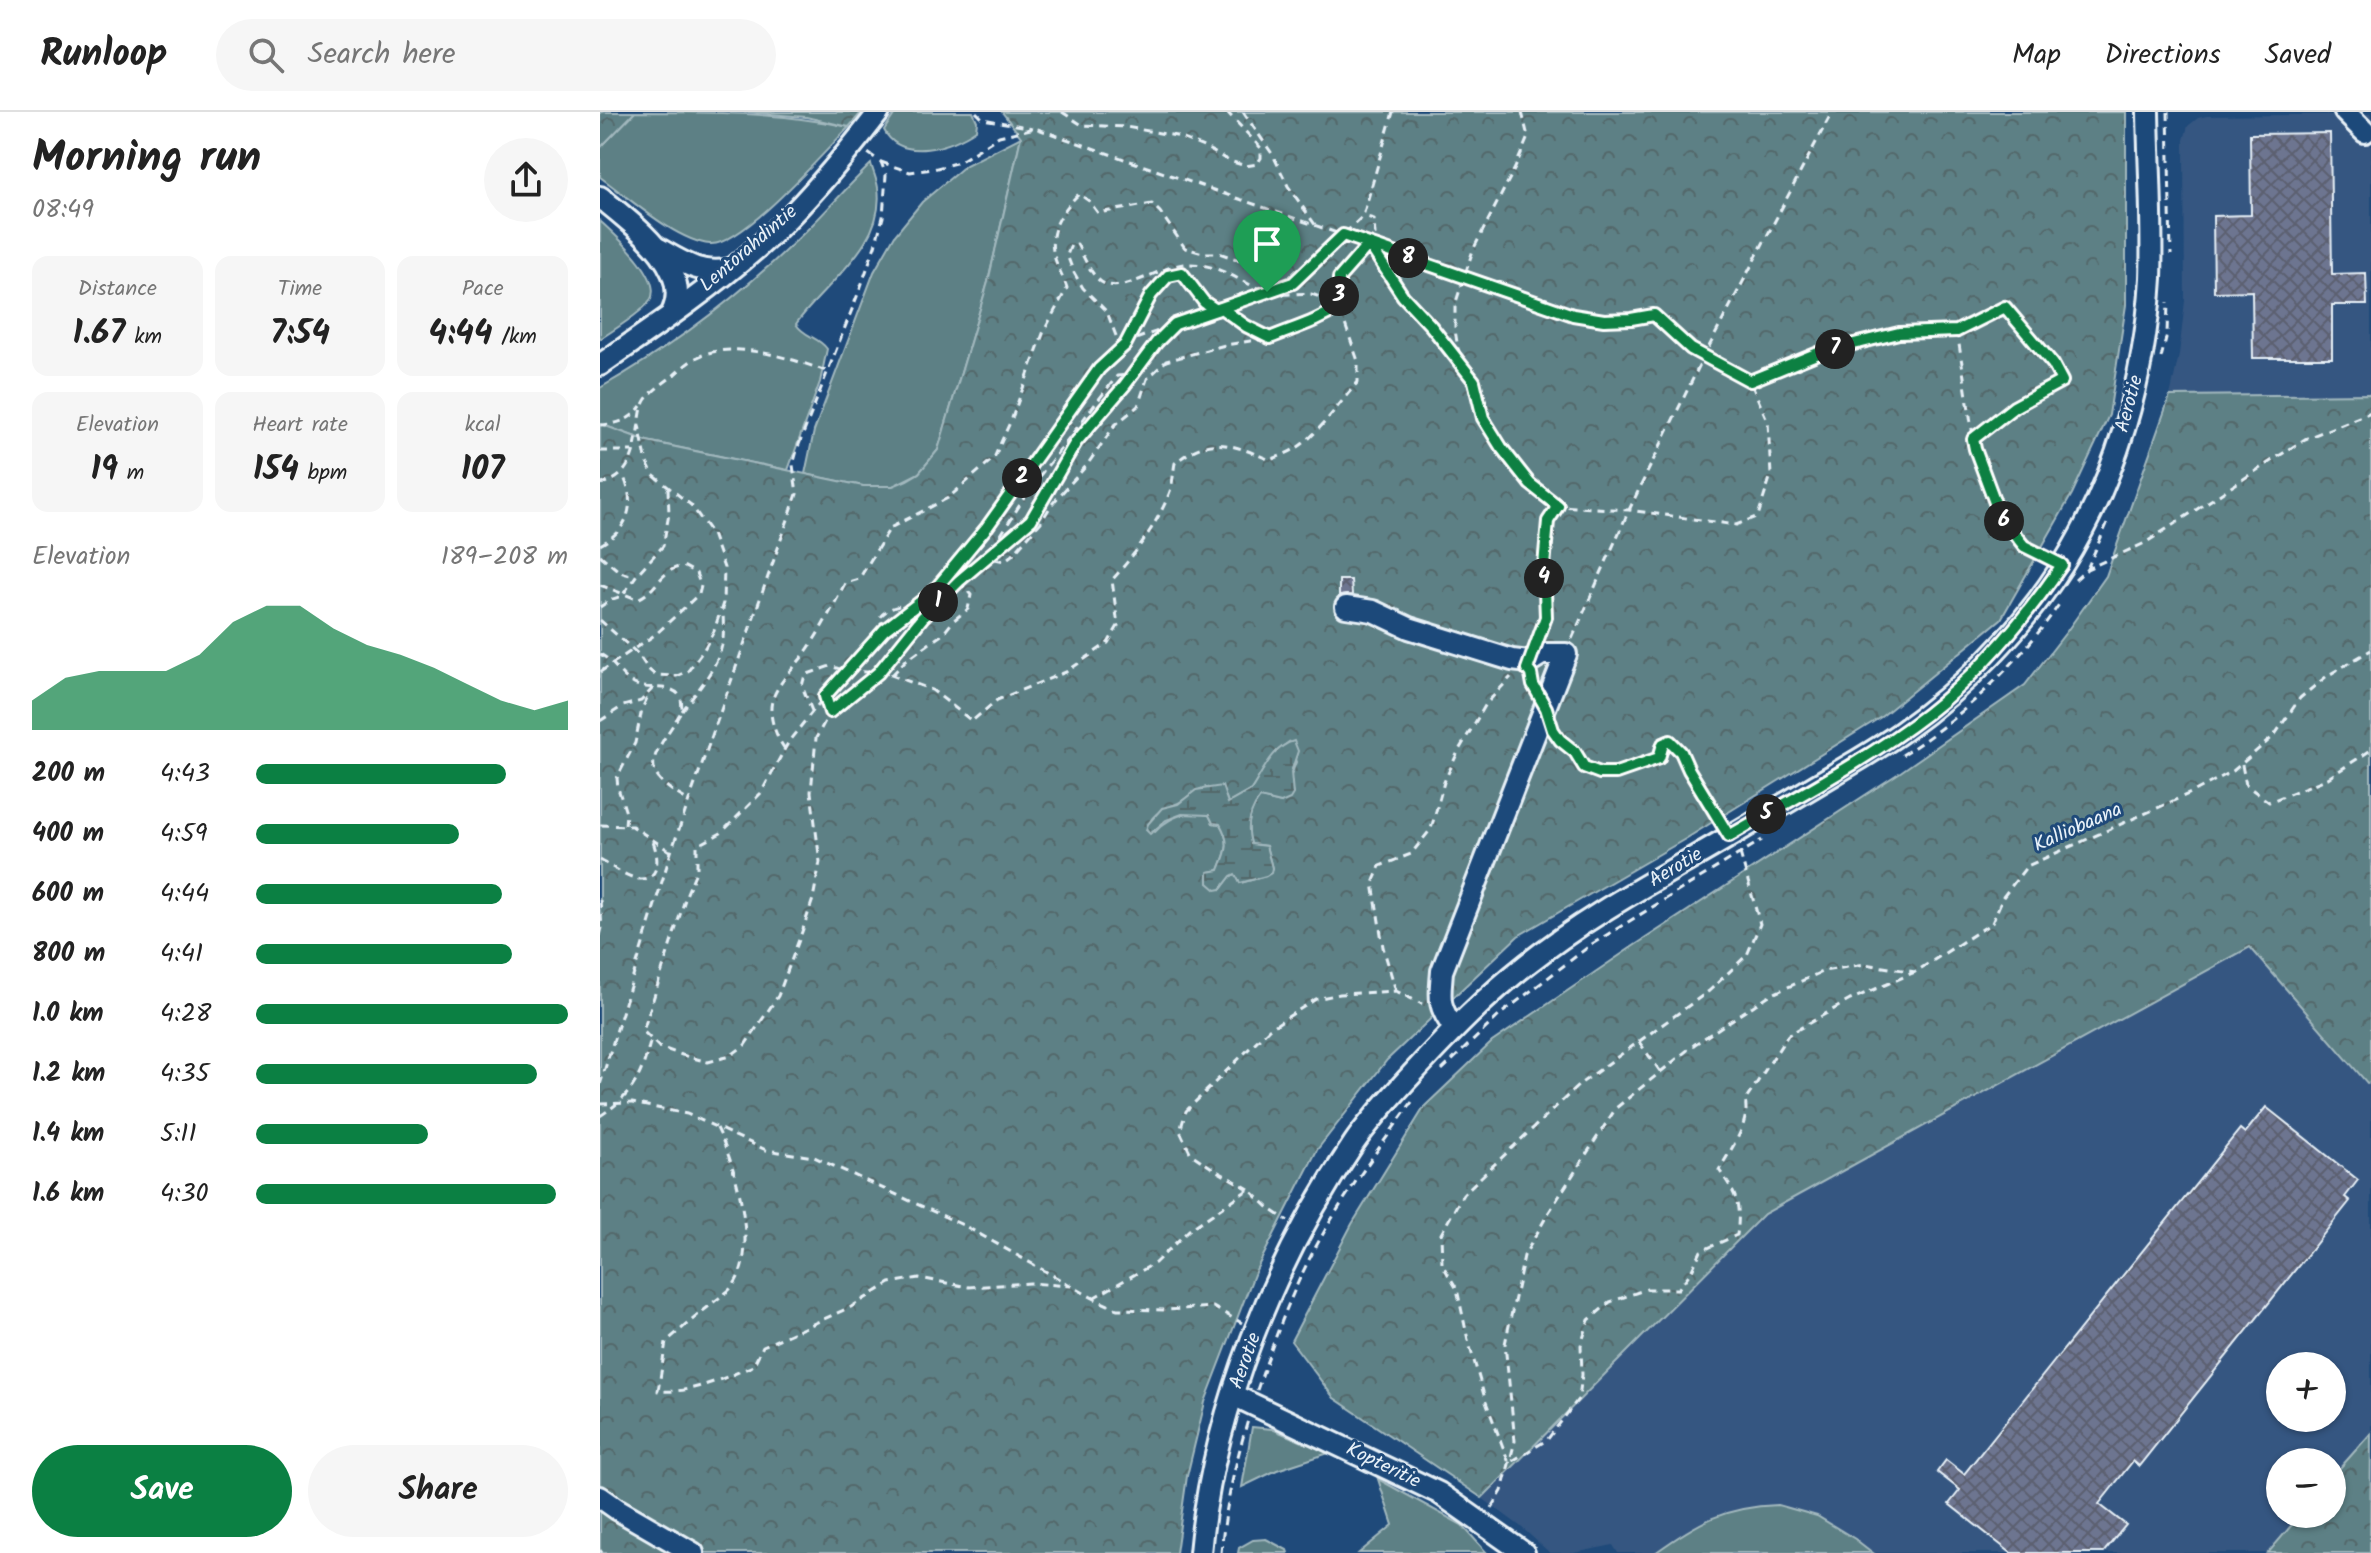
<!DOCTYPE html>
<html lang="en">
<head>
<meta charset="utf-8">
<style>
  body { margin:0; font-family:Kalam,sans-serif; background:#f6f6f6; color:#222; height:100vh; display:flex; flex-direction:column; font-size:30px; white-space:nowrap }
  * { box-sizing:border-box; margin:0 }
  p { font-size:26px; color:#767676 }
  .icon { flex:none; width:44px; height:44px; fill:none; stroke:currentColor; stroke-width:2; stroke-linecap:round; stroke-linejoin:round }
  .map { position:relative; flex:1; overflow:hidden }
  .side { display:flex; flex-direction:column; background:#fff; width:600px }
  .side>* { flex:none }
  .fabs { position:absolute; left:1666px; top:1240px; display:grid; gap:16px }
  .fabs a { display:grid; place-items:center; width:80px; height:80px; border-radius:50%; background:#fff; box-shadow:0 2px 6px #0004; font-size:40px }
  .pin { position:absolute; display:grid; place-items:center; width:68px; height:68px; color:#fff; margin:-82px -34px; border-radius:50% 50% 50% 0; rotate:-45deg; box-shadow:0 0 8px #0007 }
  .pin .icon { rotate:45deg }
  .km { position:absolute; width:40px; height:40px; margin:-20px; border-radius:50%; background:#222; color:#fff; font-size:22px; line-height:40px; text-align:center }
  .round { display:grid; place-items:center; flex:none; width:84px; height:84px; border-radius:42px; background:#f6f6f6 }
  .headline { display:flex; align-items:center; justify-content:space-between; height:136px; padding:0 32px }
  h1 { font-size:44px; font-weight:600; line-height:60px }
  .figures { display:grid; grid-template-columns:repeat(3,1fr); gap:12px; height:136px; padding:8px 32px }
  .figures div { display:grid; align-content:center; border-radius:16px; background:#f6f6f6; text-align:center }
  .figures b { font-size:34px; font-weight:600 }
  .figures small { font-size:22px; font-weight:400 }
  .figures p { font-size:22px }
  .chart { height:224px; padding:16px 32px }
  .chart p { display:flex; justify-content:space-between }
  .chart svg { width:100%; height:144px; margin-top:8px; fill:#0b8043; opacity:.7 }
  .button { display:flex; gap:16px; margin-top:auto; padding:16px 32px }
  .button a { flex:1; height:92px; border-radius:48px; background:#0b8043; color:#fff; font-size:32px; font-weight:600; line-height:92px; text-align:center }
  .button a+a { background:#f6f6f6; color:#222 }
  ul { padding:0 32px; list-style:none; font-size:26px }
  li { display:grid; grid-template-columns:128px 96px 1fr; align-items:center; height:60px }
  li i { height:20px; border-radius:10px; background:#0b8043 }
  header { display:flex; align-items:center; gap:48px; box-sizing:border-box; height:112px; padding:0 40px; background:#fff; border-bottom:2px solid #e0e0e0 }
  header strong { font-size:38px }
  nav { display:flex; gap:44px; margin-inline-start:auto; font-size:28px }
  .search { width:560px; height:72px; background:#f6f6f6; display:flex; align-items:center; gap:20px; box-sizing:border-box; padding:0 28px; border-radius:44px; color:#767676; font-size:30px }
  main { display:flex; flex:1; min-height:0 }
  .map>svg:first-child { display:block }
  .built { fill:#365781; fill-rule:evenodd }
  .grass { fill:#5d8085; stroke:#a2b8be; stroke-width:2 }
  .forest { fill:url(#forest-crowns); stroke:#a2b8be; stroke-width:2; fill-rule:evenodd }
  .wetland { fill:url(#wetland-marsh); stroke:#a2b8be; stroke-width:2 }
  .building { fill:url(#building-cross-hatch); stroke:#e8f1f8; stroke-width:2 }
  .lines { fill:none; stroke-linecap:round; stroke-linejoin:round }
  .minor-casing { stroke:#e8f1f8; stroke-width:26 }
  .path { stroke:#e8f1f8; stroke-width:3; stroke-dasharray:8 6; stroke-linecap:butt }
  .minor { stroke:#1f4a7a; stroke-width:20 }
  .route-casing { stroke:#fff; stroke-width:16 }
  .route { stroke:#0b8043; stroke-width:10 }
  .labels { text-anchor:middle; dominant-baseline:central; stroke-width:6; stroke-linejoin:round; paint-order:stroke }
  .street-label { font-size:20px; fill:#e8f1f8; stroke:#1f4a7a }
</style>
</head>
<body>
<header>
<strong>Runloop</strong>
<div class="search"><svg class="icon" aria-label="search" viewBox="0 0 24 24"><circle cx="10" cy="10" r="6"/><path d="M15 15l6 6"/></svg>Search here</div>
<nav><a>Map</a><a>Directions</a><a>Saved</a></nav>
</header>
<main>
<section class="side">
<div class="headline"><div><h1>Morning run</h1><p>08:49</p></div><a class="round"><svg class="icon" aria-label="share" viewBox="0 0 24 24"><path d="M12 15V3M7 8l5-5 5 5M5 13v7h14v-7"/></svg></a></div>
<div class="figures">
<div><p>Distance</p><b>1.67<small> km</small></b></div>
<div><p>Time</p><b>7:54</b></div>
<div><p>Pace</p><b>4:44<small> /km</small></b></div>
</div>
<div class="figures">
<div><p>Elevation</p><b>19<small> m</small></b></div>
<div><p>Heart rate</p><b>154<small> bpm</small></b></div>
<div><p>kcal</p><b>107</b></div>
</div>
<div class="chart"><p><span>Elevation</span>189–208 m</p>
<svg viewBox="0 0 160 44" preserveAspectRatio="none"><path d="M0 44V35L10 28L20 26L30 26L40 26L50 21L60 11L70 6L80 6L90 13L100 18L110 21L120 25L130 30L140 35L150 38L160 35V44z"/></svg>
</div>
<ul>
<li><b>200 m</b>4:43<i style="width:80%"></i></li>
<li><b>400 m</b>4:59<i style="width:65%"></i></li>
<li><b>600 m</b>4:44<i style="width:79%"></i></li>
<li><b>800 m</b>4:41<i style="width:82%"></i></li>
<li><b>1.0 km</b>4:28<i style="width:100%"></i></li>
<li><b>1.2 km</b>4:35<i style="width:90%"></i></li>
<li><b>1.4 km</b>5:11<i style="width:55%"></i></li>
<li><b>1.6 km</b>4:30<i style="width:96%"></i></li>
</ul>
<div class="button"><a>Save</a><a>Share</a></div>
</section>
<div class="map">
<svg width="1771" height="1441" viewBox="0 0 1771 1441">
  <defs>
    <pattern id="forest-crowns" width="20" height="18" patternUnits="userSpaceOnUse" patternTransform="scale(2)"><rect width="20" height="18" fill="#5d8085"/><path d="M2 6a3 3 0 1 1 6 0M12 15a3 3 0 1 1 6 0" fill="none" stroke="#53676a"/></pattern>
    <pattern id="wetland-marsh" width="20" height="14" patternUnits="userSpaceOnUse" patternTransform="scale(2)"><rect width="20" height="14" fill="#5d8085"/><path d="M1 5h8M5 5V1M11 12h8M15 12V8" fill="none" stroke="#53676a"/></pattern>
    <pattern id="building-cross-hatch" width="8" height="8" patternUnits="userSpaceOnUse" patternTransform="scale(2)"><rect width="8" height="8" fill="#6d7490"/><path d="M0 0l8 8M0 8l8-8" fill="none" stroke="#5b6070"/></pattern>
  </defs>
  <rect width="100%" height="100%" fill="#1f4a7a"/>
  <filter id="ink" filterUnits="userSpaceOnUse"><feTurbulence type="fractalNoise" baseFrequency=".0125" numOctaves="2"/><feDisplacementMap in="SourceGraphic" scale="16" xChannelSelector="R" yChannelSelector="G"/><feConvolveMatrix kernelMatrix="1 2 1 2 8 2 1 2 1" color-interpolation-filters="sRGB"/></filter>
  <g filter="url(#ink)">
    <g class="built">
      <path d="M1771,2V282L1570,284L1579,243L1585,189L1584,28L1588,14L1598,6L1607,4Z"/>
      <path d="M1650,835L1766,971L1771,970V1321L1732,1365V1350H1680V1402H1701L1668,1441H1018L1013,1433L974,1441H950L920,1414L882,1386L1164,1102ZM1680,1254H1732V1306H1680Z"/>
    </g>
    <g class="grass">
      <path d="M35,0C106,0 180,0 249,15C225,39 142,135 110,132C76,129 28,85 0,65V36Z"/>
      <path d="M296,0H373L377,9L376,18C352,35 301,51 284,18Z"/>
      <path d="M421,25L388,170L338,338L319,361L293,374H263L205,362L214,319L274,160L295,123L322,90L366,53Z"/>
      <path d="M271,52C273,59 277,68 278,76C286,133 225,171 196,212C204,225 219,225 227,237L220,270L188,358L47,329L0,312V276C76,233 149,176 211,114C231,94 250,72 271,52Z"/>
      <path d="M0,109C15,123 65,166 50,189C43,199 11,220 0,227Z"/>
      <path d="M652,1315L672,1317L729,1341L677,1358L642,1375Z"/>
      <path d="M778,1367L862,1413L887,1441H759L793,1413Z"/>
      <path d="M1178,1393L1217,1404L1255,1427L1273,1441H1055C1098,1410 1124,1395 1178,1393Z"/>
      <path d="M666,1427L687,1438L688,1441H638L639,1436L653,1428Z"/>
    </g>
    <g class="forest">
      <path d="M0,0H44H35L0,36Z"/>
      <path d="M144,0H262L249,15L206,5Z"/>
      <path d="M402,0H1526V193L1509,303L1472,382L1401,507L1281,605L1087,726L918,824L787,948L717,1038L655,1160L605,1290L587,1364L576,1441H0V312L47,329L263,374H293L307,368L319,361L338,338L388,170L421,25ZM689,630L696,650L681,691L660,686C649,700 646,714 651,732L666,734L672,756L666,764L640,771L636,762L631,764L621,777L608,771L609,760L619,758C627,738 631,731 620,712L613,711L609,703C588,698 570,704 555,720L547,718C551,701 562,698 576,692C587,688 591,679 606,675L626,685L628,691L651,678L676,640Z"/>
      <path d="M1771,282V970L1767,971L1650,835L1164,1102L882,1386L734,1286L691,1229L752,1112L825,994L892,930L1032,835L1299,661L1425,573L1467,519L1506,464L1570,284Z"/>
      <path d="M1771,1321L1770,1441H1668L1701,1402H1732V1365Z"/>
    </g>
    <path class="wetland" d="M694,629L698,639L691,660L693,682L690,687L681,691L660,686C649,700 646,714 651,732L666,734L672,756L671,761L666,764L640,771L635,762L631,764L621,777L616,778L608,771V760L619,758C627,739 631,731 620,712L613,711L609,703L582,702L566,708L550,722L546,718L548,712L562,696L578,692L596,678L622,674L628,691L651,678C662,661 673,634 694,629Z"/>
    <g class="building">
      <path d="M1730,21L1732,162L1766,161L1767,193H1732V246H1653L1652,179L1614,180L1613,104L1651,103L1650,22Z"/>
      <path d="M739,468H751L752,483L739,484Z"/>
      <path d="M1666,995L1758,1068L1745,1085L1750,1089L1539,1354L1533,1349L1499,1392L1526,1413L1503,1441H1411L1349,1392L1360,1378L1337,1360L1346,1348L1364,1362L1640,1017L1645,1021Z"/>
    </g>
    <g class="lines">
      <g class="minor-casing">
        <g id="minor">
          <path d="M1745,0L1765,20"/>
          <path d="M0,85C30,110 95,156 72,201"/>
          <path d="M59,137C82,150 102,164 130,157"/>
          <path d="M0,253C53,216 108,179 157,136C203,95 242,48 279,0"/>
          <path d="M746,495L773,499L809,516L912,548L929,550L942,542H966L842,859C840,886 837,893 854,916"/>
          <path d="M633,1283L839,1381L924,1441"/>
          <path d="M0,1385L17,1397L93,1441"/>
          <path d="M600,1441C613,1298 674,1149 754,1031C772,1005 793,983 814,960C850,921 885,885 927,852C987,804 1056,768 1122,729C1159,707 1196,685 1233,663C1256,649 1281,635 1303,619C1365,575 1421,518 1462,454C1516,368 1545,267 1551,166C1553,111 1549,55 1548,0"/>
        </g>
      </g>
      <g class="path">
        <path d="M376,0L383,7L433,16"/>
        <path d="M462,0L482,13L526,15L576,24L606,36L629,49L646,54L657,52L661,46V36L627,0"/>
        <path d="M643,0L673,43L688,74L716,114"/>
        <path d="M922,0L928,25L915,56L873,138L855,193V218L860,249L874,269L883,306L901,335L930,372L958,394"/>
        <path d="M1568,0L1571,143"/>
        <path d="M281,50L310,60L333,57L359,50L399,24L435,16L973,203C1001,208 1026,208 1054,203L1091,237L1150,269L1168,310L1171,363L1158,404L1136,413L1029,398L958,394L948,409L944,454L946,505L938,526"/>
        <path d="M769,132L803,184L858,246"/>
        <path d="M623,197L646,214L670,226"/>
        <path d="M1357,219L1375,337L1400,404L1424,434L1448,446"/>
        <path d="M526,230L551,183L568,164L582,161L604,190L616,198"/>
        <path d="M521,237L507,200L483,176L473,159L467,143L471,133L477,132C483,143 492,167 505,172C528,181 563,152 587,152C619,151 640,171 668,180C683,185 697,180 711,182C720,184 731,191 739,195L719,209L670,226L625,233L566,249L547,267L538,294L515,313L487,353L452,392L441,410L412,443L404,449L387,445L431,375L517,264L532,263"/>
        <path d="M1561,246L1567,222L1568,190"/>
        <path d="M1151,269L1221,240L1299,221L1357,219L1405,195L1453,252L1462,269L1414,295L1373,327"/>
        <path d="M0,313C17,312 30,309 41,294"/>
        <path d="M0,339H32"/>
        <path d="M0,372C31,367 35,338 39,311C41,303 41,294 46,287C53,278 65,270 74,263C81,257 89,249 98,245C135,227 193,247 229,260"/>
        <path d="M0,433C28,418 37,393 23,363"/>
        <path d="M0,443L20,460L36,465"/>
        <path d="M1487,457L1507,412"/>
        <path d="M1475,468L1487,457L1545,431L1705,327L1771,300"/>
        <path d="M0,473L37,487C58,479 59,458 83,454L96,461L101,474L99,482L56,522L0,560"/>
        <path d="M0,495L10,488L22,484L38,461L63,434L69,402L68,377"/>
        <path d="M0,508L38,542L48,557L55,563L77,564L88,559L103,539L114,519L123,491L124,456L112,422L91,393L53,363L47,351L39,313"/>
        <path d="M293,512L301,530"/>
        <path d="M284,517L279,506C292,490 312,492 331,497"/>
        <path d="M972,527L1029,398L1104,244L1232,0"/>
        <path d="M0,542C14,549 20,564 34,572C51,581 87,566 81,600C54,645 33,658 89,689"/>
        <path d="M292,563L306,548L343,522L354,508L368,497L371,483L359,469"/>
        <path d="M225,584L230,600L216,626L211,680L220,750L213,787L203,817L178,884L145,933L130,944L108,950L82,943L59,935L43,919L87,781L97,757V734L121,721L161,681L189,629L236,570L284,518L333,480L387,415L499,257L530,229L693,171L763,104L793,0"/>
        <path d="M82,599C97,579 120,553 123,527C124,517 123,506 123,495"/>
        <path d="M212,599L202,574L205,563L230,554L246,559L286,561L332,578L372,609L397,588L466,560L508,531L518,514L512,468C535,442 556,414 569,382C573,373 573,361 575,351C610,322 632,332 670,348C677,345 686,342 693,338C715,327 740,290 758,270V249L739,195V166L775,123L774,107L763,104"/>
        <path d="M230,600L278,561L323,505L359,469L431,408L476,330L525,273L557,230L573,215"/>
        <path d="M0,609L23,594L41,589L53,576"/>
        <path d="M954,619C960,628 969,633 976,641C978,645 980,649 983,652C1002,673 1038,653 1059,646L1063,632L1070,629L1081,640L1089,658L1122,711"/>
        <path d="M185,637C176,625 168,604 172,589C178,569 197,554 208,537C222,516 234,493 245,471L259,467L290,416L348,386L394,346L412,306L444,219L467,176C463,164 455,151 453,139C449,117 464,96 479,82L489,89L498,101L552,92L560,100L585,136L603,141H619L654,153C676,147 682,133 685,112L677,101"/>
        <path d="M1302,643C1363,605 1419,551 1460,491"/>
        <path d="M1642,653L1646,673L1669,690L1728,666L1771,638"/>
        <path d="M0,713L32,714L71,740"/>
        <path d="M25,713L26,701L18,676L17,666L35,631L42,597L48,584"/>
        <path d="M1140,741L1160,812L1147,843L1109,879L980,972L863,1082L841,1122L842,1152L857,1177L868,1228L886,1290L909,1351L947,1328L979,1286L982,1263L981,1233L989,1208L1010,1190L1047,1177H1078L1091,1160L1101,1139L1137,1123C1141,1092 1137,1083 1119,1058C1129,1040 1151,1011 1145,989L1188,923L1250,888L1315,860L1392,811L1403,785L1427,754L1591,681L1633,659L1674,624L1700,586L1727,564L1771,538"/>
        <path d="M0,748C11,754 28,766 40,767C63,768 58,738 51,726"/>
        <path d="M0,788L2,816L0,824"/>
        <path d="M796,879L783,835L773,771L780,754L811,742L831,717L844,670L859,638L886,592L911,565"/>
        <path d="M1039,930L1060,959"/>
        <path d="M842,958L902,901L992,832L1162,728"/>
        <path d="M0,973L71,740L197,382L193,353L198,335L260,177L275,134L283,105L286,63L281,50L268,41"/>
        <path d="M0,992L32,991L87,1002L166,1038L214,1045L365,1114L493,1186L517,1197L566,1198L613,1195L642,1211"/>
        <path d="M0,1004C34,982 41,965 51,927"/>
        <path d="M117,1016C135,1052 161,1139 132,1175C126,1182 115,1188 108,1195C94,1206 80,1218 66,1230L58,1279C91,1282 124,1266 153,1254L163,1234L251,1195L290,1171L319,1166L369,1175L430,1171L471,1174"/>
        <path d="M649,1077L615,1058L591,1042L580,1019L586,999L669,917L716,887L740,882L796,879L822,892"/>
        <path d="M493,1186L555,1151L589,1118L649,1077L670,1097L688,1109"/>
        <path d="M657,1278C673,1231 690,1183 713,1140C741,1087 777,1039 812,990"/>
        <path d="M892,1396L902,1379L915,1329L905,1232L924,1144L949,1100L1016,996L1095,932L1168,884L1224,859L1265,852L1315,860"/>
        <path d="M0,1438L2,1441"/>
        <path d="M621,1441C625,1396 635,1352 648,1308"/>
      </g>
      <use href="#minor" class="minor"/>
    </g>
  </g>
  <g class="lines" filter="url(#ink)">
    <g class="route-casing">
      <path id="route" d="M667,180L621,196L616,198L575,212L557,230L525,273L476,330L431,408L359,469L323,505L278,561L230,600L225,584L284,518L333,480L387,415L499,257L525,233L551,183L568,164L582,161L604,190L616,198L621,196L646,214L670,226C694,216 717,210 739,195V166L769,132L803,184L831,214L874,269L883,306L901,335L930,372L958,394L948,409L944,454L946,505L927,557L931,562L933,573L946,596L953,618L960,628L975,640L984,655L1000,661H1016L1059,646L1063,632L1070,629L1081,640L1089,658L1129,724C1196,685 1266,649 1327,602C1380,561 1424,508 1462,453L1424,434L1400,404L1375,337L1373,327L1414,295L1462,269L1453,252L1405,195L1357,219L1299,221L1221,240L1150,269L1091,237L1054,203L1031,207L1004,208L973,203L743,123L693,171L667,180"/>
    </g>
    <use href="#route" class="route"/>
  </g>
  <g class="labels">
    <g class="street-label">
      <text transform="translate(149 137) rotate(-41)">Lentorahdintie</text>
      <text transform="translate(1530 292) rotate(-75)">Aerotie</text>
      <text transform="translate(1478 716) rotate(-24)">Kalliobaana</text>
      <text transform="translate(1076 756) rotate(-31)">Aerotie</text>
      <text transform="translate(646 1249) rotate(-70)">Aerotie</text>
      <text transform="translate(783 1354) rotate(26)">Kopteritie</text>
    </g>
  </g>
</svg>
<div class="fabs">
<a>+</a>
<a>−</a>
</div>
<div class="pin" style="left:667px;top:180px;background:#1e9e55"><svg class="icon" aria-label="arrive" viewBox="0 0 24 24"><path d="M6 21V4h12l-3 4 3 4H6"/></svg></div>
<b class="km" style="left:338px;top:490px">1</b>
<b class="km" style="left:422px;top:366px">2</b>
<b class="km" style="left:739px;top:184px">3</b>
<b class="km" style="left:944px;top:466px">4</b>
<b class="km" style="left:1166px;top:702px">5</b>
<b class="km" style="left:1404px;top:409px">6</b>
<b class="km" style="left:1235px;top:237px">7</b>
<b class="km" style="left:808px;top:146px">8</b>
</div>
</main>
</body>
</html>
